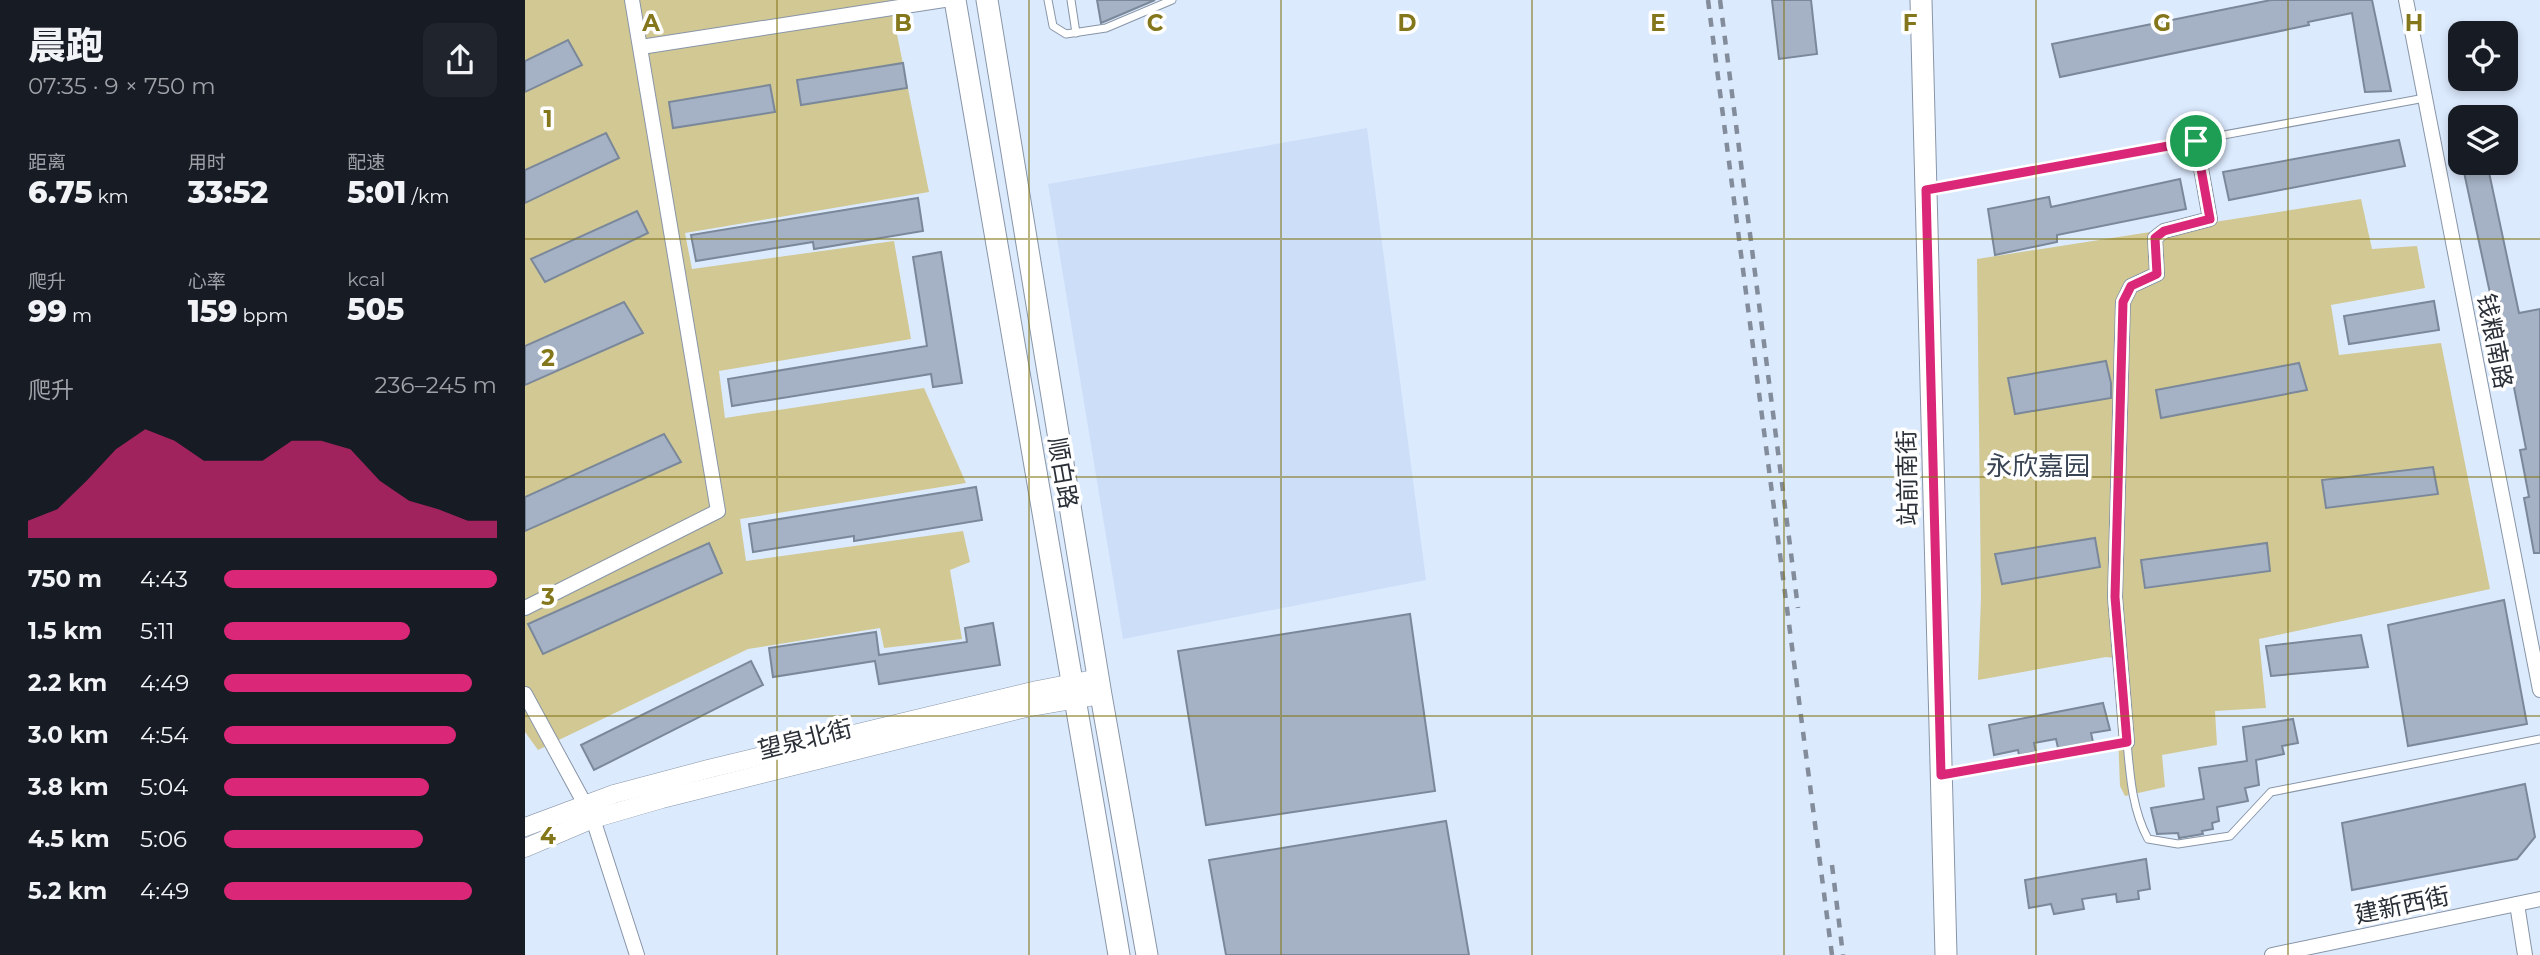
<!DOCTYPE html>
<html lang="zh">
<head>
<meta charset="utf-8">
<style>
  body { margin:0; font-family:Montserrat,"Noto Sans SC",sans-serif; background:#20242c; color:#f1f3f6; height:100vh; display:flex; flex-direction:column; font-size:26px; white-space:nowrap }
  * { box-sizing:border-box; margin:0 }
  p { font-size:23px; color:#9ea1a6 }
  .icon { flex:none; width:38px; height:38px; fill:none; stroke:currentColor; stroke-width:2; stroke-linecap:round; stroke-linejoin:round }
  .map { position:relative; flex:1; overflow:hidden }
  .drawer { display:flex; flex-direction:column; background:#171b24; width:525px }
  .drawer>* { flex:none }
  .buttons { position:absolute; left:1923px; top:21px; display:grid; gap:14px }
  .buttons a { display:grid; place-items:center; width:70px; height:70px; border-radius:14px; background:#171b24; box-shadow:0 4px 10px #0003; font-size:35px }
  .pin { position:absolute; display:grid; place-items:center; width:60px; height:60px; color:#fff; margin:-30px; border:4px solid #fff; border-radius:50%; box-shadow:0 2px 7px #0007 }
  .round { display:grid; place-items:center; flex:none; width:74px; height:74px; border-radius:14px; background:#20242c }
  .headline { display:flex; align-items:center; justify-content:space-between; height:119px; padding:0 28px }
  h1 { font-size:38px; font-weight:800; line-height:52px }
  .metrics { display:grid; grid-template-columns:repeat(3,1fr); gap:10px; height:119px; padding:7px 28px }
  .metrics div { display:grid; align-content:center }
  .metrics b { font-size:30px; font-weight:800 }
  .metrics small { font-size:19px; font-weight:400 }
  .metrics p { font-size:19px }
  .chart { height:196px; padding:14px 28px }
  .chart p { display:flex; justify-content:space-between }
  .chart svg { width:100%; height:126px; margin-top:7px; fill:#db2777; opacity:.7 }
  ul { padding:0 28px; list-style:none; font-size:23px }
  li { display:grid; grid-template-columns:112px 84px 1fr; align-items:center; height:52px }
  li i { height:18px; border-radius:9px; background:#db2777 }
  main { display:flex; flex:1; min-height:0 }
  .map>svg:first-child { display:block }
  .built { fill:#ccdef8 }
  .green { fill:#d1c894 }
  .building { fill:#a5b2c5; stroke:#7b889a; stroke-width:2 }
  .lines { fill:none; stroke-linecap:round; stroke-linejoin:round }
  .service-casing { stroke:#8895a7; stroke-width:9 }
  .minor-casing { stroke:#8895a7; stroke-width:16 }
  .tertiary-casing { stroke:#8895a7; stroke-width:19 }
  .secondary-casing { stroke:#8895a7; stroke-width:23 }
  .service { stroke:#fff; stroke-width:7 }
  .minor { stroke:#fff; stroke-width:14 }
  .tertiary { stroke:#fff; stroke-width:18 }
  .secondary { stroke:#fff; stroke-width:21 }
  .rail { stroke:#838c9a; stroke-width:4.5; stroke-dasharray:9 9; stroke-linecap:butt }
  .route-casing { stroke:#fff; stroke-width:14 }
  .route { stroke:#db2777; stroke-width:9 }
  .grid { fill:none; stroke:#84761a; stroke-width:2; stroke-opacity:0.55 }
  .labels { text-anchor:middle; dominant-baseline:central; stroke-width:7; stroke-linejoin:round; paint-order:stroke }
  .street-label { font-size:24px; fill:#2b3038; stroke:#fff }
  .neighbourhood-label { font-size:26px; fill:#394454; stroke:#fff }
  .grid-label { font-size:23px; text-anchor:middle; font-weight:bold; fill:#84761a; stroke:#fff; stroke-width:7; stroke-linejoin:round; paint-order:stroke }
</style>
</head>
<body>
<main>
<section class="drawer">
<div class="headline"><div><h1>晨跑</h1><p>07:35 · 9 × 750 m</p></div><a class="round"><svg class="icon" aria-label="share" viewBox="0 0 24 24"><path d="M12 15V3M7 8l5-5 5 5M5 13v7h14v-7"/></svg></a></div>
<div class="metrics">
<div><p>距离</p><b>6.75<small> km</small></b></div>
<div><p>用时</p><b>33:52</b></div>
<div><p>配速</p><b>5:01<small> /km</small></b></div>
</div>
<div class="metrics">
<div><p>爬升</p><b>99<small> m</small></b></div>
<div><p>心率</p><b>159<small> bpm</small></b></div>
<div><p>kcal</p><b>505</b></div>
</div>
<div class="chart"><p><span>爬升</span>236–245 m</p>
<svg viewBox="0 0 160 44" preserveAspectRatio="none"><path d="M0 44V38L10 34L20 24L30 13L40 6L50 10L60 17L70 17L80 17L90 10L100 10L110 13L120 24L130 31L140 34L150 38L160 38V44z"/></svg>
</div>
<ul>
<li><b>750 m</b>4:43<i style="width:100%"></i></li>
<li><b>1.5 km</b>5:11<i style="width:68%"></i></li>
<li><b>2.2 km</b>4:49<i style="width:91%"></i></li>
<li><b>3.0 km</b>4:54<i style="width:85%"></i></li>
<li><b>3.8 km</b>5:04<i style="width:75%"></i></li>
<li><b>4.5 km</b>5:06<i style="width:73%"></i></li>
<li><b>5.2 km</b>4:49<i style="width:91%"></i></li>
</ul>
</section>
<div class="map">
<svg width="2015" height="955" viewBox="0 0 2015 955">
  <rect width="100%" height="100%" fill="#dceafe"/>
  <path class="built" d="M842,128L901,580L598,639L523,184Z"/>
  <g class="green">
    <path d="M0,0H365L404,192L160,233L167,269L369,241L386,339L194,371L200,418L399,388L441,483L215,519L221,561L438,531L445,562L425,570L437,639L359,648L355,628L223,649L13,750L0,732Z"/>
    <path d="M1836,199L1847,249L1892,246L1900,288L1806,305L1814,355L1916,343L1965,589L1734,639L1741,708L1690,711L1692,745L1637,755L1640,787L1600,796L1595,786L1590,658L1581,657L1453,680L1456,597L1452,259Z"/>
  </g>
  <g class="building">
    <path d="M572,0H630L576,23Z"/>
    <path d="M1247,0H1286L1292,54L1254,59Z"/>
    <path d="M1746,0H1847L1866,91L1840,92L1827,13L1783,22L1784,25L1535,77L1527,44Z"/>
    <path d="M43,40L57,65L0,92V61Z"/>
    <path d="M378,63L382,88L276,105L272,80Z"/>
    <path d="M245,85L250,112L148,128L144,102Z"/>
    <path d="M81,133L94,158L0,203V170Z"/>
    <path d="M1874,140L1880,166L1704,200L1698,172Z"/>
    <path d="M1937,163H1962L1994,313L2015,309V553H2009L1999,498L2004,497L1995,450L2001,449L1979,336L1976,337L1971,306L1968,307Z"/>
    <path d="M1655,179L1661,209L1532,235V242L1470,255L1463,209L1524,197L1526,207Z"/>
    <path d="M393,198L398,231L289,249L288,242L171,261L166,235Z"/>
    <path d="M112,211L123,233L20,282L6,259Z"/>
    <path d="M416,252L437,383L408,387L406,374L207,406L203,379L402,346L388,257Z"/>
    <path d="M1909,301L1914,330L1824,344L1819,316Z"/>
    <path d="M99,302L118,333L0,385V346Z"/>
    <path d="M1581,361L1586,383V398L1490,414L1483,378Z"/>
    <path d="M1774,363L1782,390L1636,418L1631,390Z"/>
    <path d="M139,434L156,462L0,531V497Z"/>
    <path d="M1908,467L1913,494L1801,508L1797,480Z"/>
    <path d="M451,487L457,520L329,541V536L228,552L224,524Z"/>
    <path d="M1570,538L1575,567L1477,584L1470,554Z"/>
    <path d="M184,543L197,573L18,654L3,624Z"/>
    <path d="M1742,543L1745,571L1620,588L1616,560Z"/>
    <path d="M1979,600L2002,724L1883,746L1863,625Z"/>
    <path d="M885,614L910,791L681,825L653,651Z"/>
    <path d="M468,623L475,665L354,684L350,661L248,677L244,648L351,632L354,655L442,642L440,628Z"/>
    <path d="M1836,635L1843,667L1746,676L1741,646Z"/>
    <path d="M226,661L238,685L69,770L56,745Z"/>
    <path d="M1578,703L1585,730L1566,733L1568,742L1533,748L1531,739L1509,743L1511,752L1494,755L1493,750L1469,755L1464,725Z"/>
    <path d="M1768,719L1773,743L1757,746L1759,754L1731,760L1734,785L1720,788L1723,801L1692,807L1694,821L1687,823L1688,829L1677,831L1678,834L1654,838L1653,833L1632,834L1626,808L1679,799L1674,768L1722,761L1718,727Z"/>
    <path d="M2000,784L2010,837L1992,859L1827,890L1817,823Z"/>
    <path d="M921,821L944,955H701L684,860Z"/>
    <path d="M1621,859L1625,889L1613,891L1614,899L1592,902L1591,894L1557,899L1559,909L1529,914L1526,904L1504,908L1500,880Z"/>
  </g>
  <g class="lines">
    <g class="service-casing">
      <g id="service">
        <path d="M523,0L528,26L541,34L581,28L647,0"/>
        <path d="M546,0L551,33"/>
        <path d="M1405,189L1900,98"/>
        <path d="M1420,774L1602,742C1605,775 1607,809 1623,839L1653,844L1705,836L1746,792L2015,739"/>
      </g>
    </g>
    <g class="minor-casing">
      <g id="minor">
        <path d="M1881,0L2015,690"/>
        <path d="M116,47L419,0"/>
        <path d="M0,608L193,511L107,0"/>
        <path d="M0,694L68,819L112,955"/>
        <path d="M1602,742L1590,597L1598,302L1606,286L1632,274L1630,238L1639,231L1685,219L1671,140"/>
        <path d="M1992,904L2000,955"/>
        <path d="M1747,955L2015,899"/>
      </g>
    </g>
    <g class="tertiary-casing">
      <g id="tertiary">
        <path d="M0,827L89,794L183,769L512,690L574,678"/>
        <path d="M0,848L68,819L137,799L501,708L576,695"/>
      </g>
    </g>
    <g class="secondary-casing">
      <g id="secondary">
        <path d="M430,0L594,955"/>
        <path d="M462,0L576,695L622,955"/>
        <path d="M1396,0L1421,955"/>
      </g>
    </g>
    <use href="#service" class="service"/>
    <use href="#minor" class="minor"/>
    <use href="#tertiary" class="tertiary"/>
    <use href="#secondary" class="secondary"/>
    <g class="rail">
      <path d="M1183,0L1307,955"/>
      <path d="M1195,0L1273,608"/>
      <path d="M1307,865L1318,955"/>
    </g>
  </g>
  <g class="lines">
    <g class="route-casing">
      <path id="route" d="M1671,141L1685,219L1639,231L1630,238L1632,274L1606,286L1598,302L1590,597L1602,742L1416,775L1401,190Z"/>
    </g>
    <use href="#route" class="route"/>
  </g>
  <path class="grid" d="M252,0V955M504,0V955M756,0V955M1007,0V955M1259,0V955M1511,0V955M1763,0V955M0,239H2015M0,477H2015M0,716H2015"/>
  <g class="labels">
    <g class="street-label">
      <text transform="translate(1970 341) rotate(79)">钱粮南路</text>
      <text transform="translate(538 473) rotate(80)">顺白路</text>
      <text transform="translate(1382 478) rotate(-91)">站前南街</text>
      <text transform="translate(280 739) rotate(-14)">望泉北街</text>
      <text transform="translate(1877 905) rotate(-12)">建新西街</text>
    </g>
    <g class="neighbourhood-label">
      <text x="1513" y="466">永欣嘉园</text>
    </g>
  </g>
  <g class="grid-label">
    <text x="126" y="31">A</text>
    <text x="378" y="31">B</text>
    <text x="630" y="31">C</text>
    <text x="882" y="31">D</text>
    <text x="1133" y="31">E</text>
    <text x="1385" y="31">F</text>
    <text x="1637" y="31">G</text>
    <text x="1889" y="31">H</text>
    <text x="23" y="127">1</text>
    <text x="23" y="366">2</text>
    <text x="23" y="605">3</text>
    <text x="23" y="844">4</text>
  </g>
</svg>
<div class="buttons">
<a><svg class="icon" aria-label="locate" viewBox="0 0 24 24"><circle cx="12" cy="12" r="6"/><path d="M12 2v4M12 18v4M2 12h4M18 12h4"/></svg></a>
<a><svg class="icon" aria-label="layers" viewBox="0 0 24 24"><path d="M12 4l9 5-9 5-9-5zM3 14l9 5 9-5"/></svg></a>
</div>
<div class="pin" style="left:1671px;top:141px;background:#1e9e55"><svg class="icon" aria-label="arrive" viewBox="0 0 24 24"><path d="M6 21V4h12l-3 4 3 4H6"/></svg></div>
</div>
</main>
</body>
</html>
